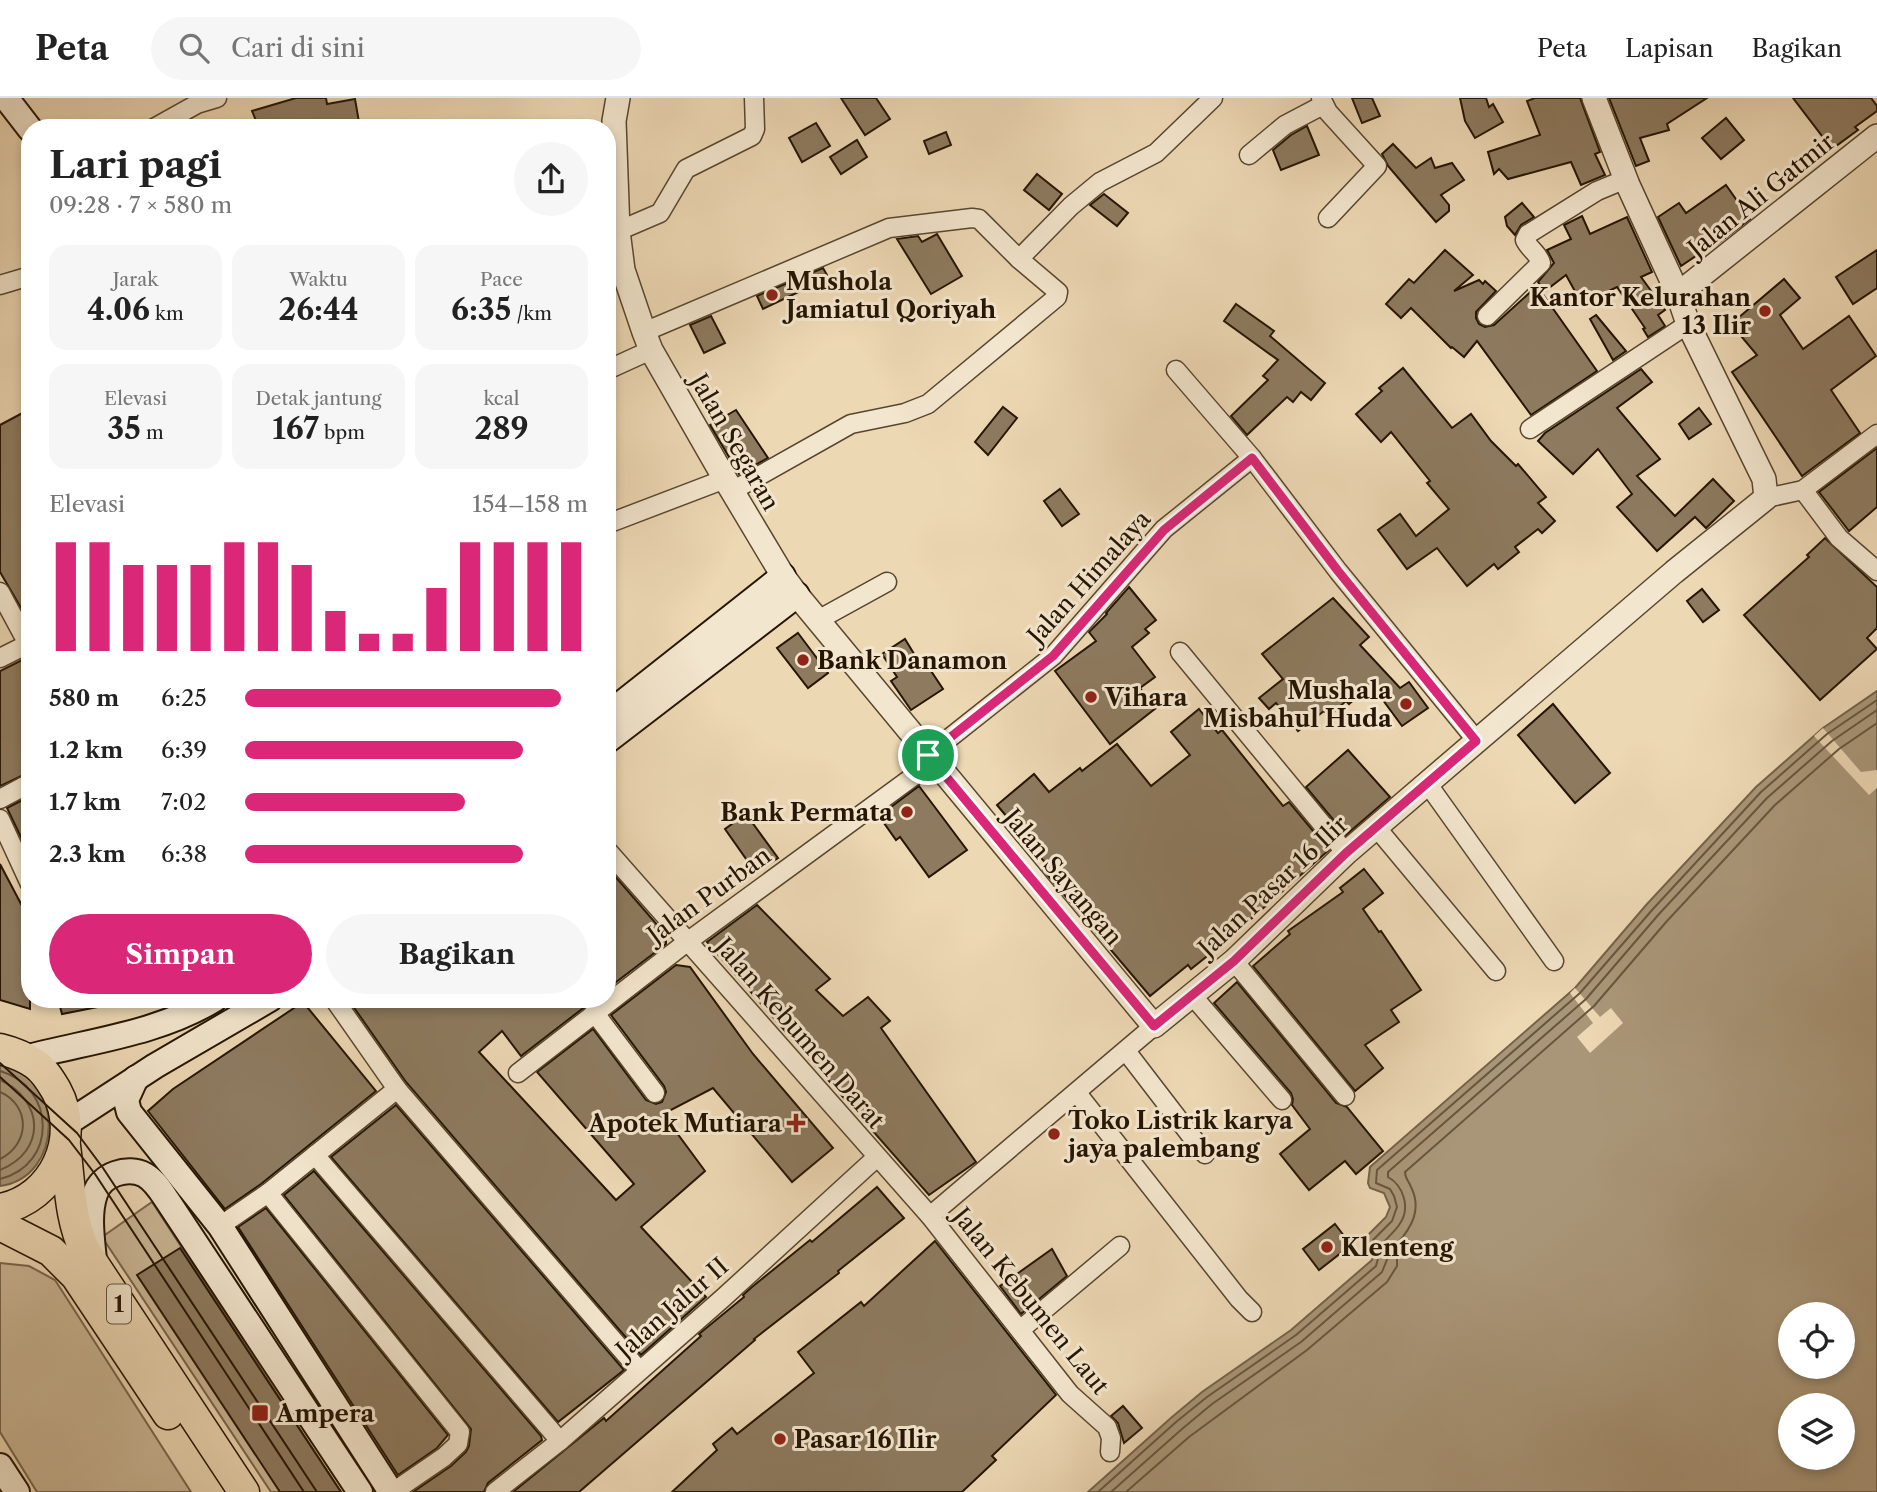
<!DOCTYPE html>
<html lang="id">
<head>
<meta charset="utf-8">
<style>
  body { margin:0; font-family:"Libre Caslon Text",serif; background:#f6f6f6; color:#222; height:100vh; display:flex; flex-direction:column; font-size:26px; white-space:nowrap }
  * { box-sizing:border-box; margin:0 }
  p { font-size:23px; color:#767676 }
  .icon { flex:none; width:38px; height:38px; fill:none; stroke:currentColor; stroke-width:2; stroke-linecap:round; stroke-linejoin:round }
  .map { position:relative; flex:1; overflow:hidden }
  .panel { position:absolute; left:21px; top:21px; width:595px; height:889px; display:flex; flex-direction:column; background:#fff; border-radius:28px; box-shadow:0 4px 10px #0003 }
  .panel>* { flex:none }
  .fabs { position:absolute; left:1778px; top:1204px; display:grid; gap:14px }
  .fabs a { display:grid; place-items:center; width:77px; height:77px; border-radius:50%; background:#fff; box-shadow:0 4px 10px #0003; font-size:35px }
  .pin { position:absolute; display:grid; place-items:center; width:60px; height:60px; color:#fff; margin:-30px; border:4px solid #fff; border-radius:50%; box-shadow:0 2px 7px #0007 }
  .round { display:grid; place-items:center; flex:none; width:74px; height:74px; border-radius:37px; background:#f6f6f6 }
  .overview { display:flex; align-items:center; justify-content:space-between; height:119px; padding:0 28px }
  h1 { font-size:38px; font-weight:700; line-height:52px }
  .stats { display:grid; grid-template-columns:repeat(3,1fr); gap:10px; height:119px; padding:7px 28px }
  .stats div { display:grid; align-content:center; border-radius:18px; background:#f6f6f6; text-align:center }
  .stats b { font-size:30px; font-weight:700 }
  .stats small { font-size:19px; font-weight:400 }
  .stats p { font-size:19px }
  .chart { height:196px; padding:14px 28px }
  .chart p { display:flex; justify-content:space-between }
  .chart svg { width:100%; height:126px; margin-top:7px; stroke:#db2777; stroke-width:6 }
  .action { display:flex; gap:14px; margin-top:auto; padding:14px 28px }
  .action a { flex:1; height:80px; border-radius:42px; background:#db2777; color:#fff; font-size:28px; font-weight:700; line-height:80px; text-align:center }
  .action a+a { background:#f6f6f6; color:#222 }
  ul { padding:0 28px; list-style:none; font-size:23px }
  li { display:grid; grid-template-columns:112px 84px 1fr; align-items:center; height:52px }
  li i { height:18px; border-radius:9px; background:#db2777 }
  header { display:flex; align-items:center; gap:42px; box-sizing:border-box; height:98px; padding:0 35px; background:#fff; border-bottom:2px solid #e0e0e0 }
  header strong { font-size:33px }
  nav { display:flex; gap:38px; margin-inline-start:auto; font-size:24px }
  .search { width:490px; height:63px; background:#f6f6f6; display:flex; align-items:center; gap:18px; box-sizing:border-box; padding:0 24px; border-radius:38px; color:#767676; font-size:26px }
  .map>svg:first-child { display:block }
  .green { fill:#cbb796; stroke:#78664c; stroke-width:2 }
  .water { fill:#a99678; stroke:#746249; stroke-width:2; fill-rule:evenodd }
  .pier { fill:#edd8b4 }
  .lines { fill:none; stroke-linecap:round; stroke-linejoin:round }
  .shore { stroke:#67563e; stroke-width:2 }
  .building { fill:#8d7a5f; stroke:#251503; stroke-width:2 }
  .minor-casing { stroke:#57462f; stroke-width:21 }
  .tertiary-casing { stroke:#57462f; stroke-width:26 }
  .secondary-casing { stroke:#251503; stroke-width:28 }
  .trunk-casing { stroke:#251503; stroke-width:33 }
  .minor { stroke:#f3e6ce; stroke-width:18 }
  .tertiary { stroke:#f3e6ce; stroke-width:23 }
  .secondary { stroke:#f3e6ce; stroke-width:24 }
  .trunk { stroke:#edd8b4; stroke-width:30 }
  .tram { stroke:#251503; stroke-width:2 }
  .route-casing { stroke:#fff; stroke-width:14 }
  .route { stroke:#db2777; stroke-width:9 }
  .poi-dot { fill:#8f2418; stroke:#f3e6ce; stroke-width:2.5 }
  .labels { text-anchor:middle; dominant-baseline:central; stroke-width:6; stroke-linejoin:round; paint-order:stroke }
  .shield { fill:#f3e6ce; stroke:#635440; stroke-width:2 }
  .shield-label { font-size:23px; font-weight:bold; fill:#251503 }
  .street-label { font-size:24px; fill:#251503; stroke:#f3e6ce }
  .poi-label { font-size:24px; font-weight:bold; fill:#251503; stroke:#f3e6ce; text-anchor:start }
</style>
</head>
<body>
<header>
<strong>Peta</strong>
<div class="search"><svg class="icon" aria-label="search" viewBox="0 0 24 24"><circle cx="10" cy="10" r="6"/><path d="M15 15l6 6"/></svg>Cari di sini</div>
<nav><a>Peta</a><a>Lapisan</a><a>Bagikan</a></nav>
</header>
<div class="map">
<svg width="1877" height="1394" viewBox="0 0 1877 1394">
  <rect width="100%" height="100%" fill="#edd8b4"/>
  <filter id="stains"><feTurbulence type="fractalNoise" baseFrequency=".00286" numOctaves="4"/><feColorMatrix values="0 0 0 0 .2 0 0 0 0 .09 0 0 0 0 .02 0 0 0 .5 -.17"/></filter>
  <radialGradient id="worn" r=".72"><stop offset=".6" stop-color="#630" stop-opacity="0"/><stop offset="1" stop-color="#630" stop-opacity=".3"/></radialGradient>
  <g class="green">
    <path d="M152,1104L341,1394H271L102,1139Z"/>
    <path d="M0,1165L29,1168L55,1182L191,1394H37L0,1334Z"/>
  </g>
  <g class="water">
    <path d="M1877,593V1394H1088L1172,1319L1202,1294L1291,1232L1372,1162L1373,1158L1366,1148V1139L1386,1119L1390,1109L1384,1095L1370,1090L1368,1085L1370,1069L1575,890L1647,806L1756,689L1823,630ZM1790,1216H1843V1269H1790ZM1790,1307H1843V1360H1790Z"/>
    <path d="M0,966C65,976 65,1079 0,1088Z"/>
  </g>
  <g class="pier">
    <path d="M1823,630L1861,674L1877,672V690L1869,697L1814,638Z"/>
    <path d="M1575,890L1600,919L1611,910L1623,925L1590,955L1577,939L1593,925L1570,895Z"/>
  </g>
  <g class="lines">
    <g class="shore">
      <path d="M0,973C56,989 58,1067 0,1081"/>
      <path d="M0,982C44,1002 47,1053 0,1072"/>
      <path d="M0,994C31,1008 30,1046 0,1061"/>
      <path d="M1098,1394L1176,1324L1207,1299L1296,1237L1376,1168L1379,1157L1373,1142L1392,1123L1397,1109L1394,1098L1390,1091L1376,1085L1377,1072L1580,895L1653,811L1761,694L1827,636L1877,602"/>
      <path d="M1111,1394L1182,1331L1212,1306L1301,1244L1382,1174L1388,1159L1384,1144C1389,1138 1395,1133 1399,1127C1411,1111 1404,1088 1388,1079V1074L1586,901L1659,816L1767,700L1832,643L1877,612"/>
      <path d="M1126,1394L1189,1339L1307,1252L1387,1184L1397,1168V1146C1412,1129 1422,1111 1411,1089C1408,1082 1405,1080 1405,1074L1594,908L1667,823L1775,707L1839,651L1877,625"/>
    </g>
  </g>
  <g class="building">
    <path d="M296,0H326L327,6L355,1L360,30H259L252,13Z"/>
    <path d="M841,0H876L890,21L865,37Z"/>
    <path d="M1352,0H1372L1380,18L1362,25Z"/>
    <path d="M1460,0H1486L1489,9L1493,6L1503,24L1475,40L1465,23Z"/>
    <path d="M1535,0H1580L1600,54L1595,56L1605,77L1581,87L1571,64L1508,81L1499,71L1494,76L1488,54L1540,37L1527,3Z"/>
    <path d="M1609,0H1707L1667,26L1669,32L1640,40L1649,63L1636,68Z"/>
    <path d="M1793,0H1871L1877,8V13L1855,29L1858,32L1832,51Z"/>
    <path d="M1726,20L1744,42L1721,61L1702,40Z"/>
    <path d="M816,25L830,48L802,64L789,40Z"/>
    <path d="M1307,28L1319,57L1281,72L1273,52L1291,37Z"/>
    <path d="M946,34L951,47L929,56L924,43Z"/>
    <path d="M857,42L867,59L841,76L830,59Z"/>
    <path d="M1393,46L1416,70L1431,60L1435,70L1452,65L1464,82L1441,97L1449,107V113L1436,124L1388,68L1382,56Z"/>
    <path d="M1037,76L1062,96L1049,112L1024,92Z"/>
    <path d="M1726,87L1750,121L1716,147L1715,145L1681,168L1658,119L1679,105L1686,115Z"/>
    <path d="M1104,96L1128,115L1117,128L1090,107Z"/>
    <path d="M1522,105L1534,119L1521,127L1515,137L1507,128L1505,119Z"/>
    <path d="M1582,118L1590,136L1627,119L1652,174L1641,179L1665,212L1658,217L1665,228L1648,239L1643,231L1645,230L1617,189L1582,206L1566,177L1545,193L1538,184L1554,165L1547,152L1571,141L1564,127Z"/>
    <path d="M937,136L962,178L931,196L897,141L918,138L922,144Z"/>
    <path d="M1445,152L1473,177L1454,193L1479,182L1483,186L1485,183L1496,193L1476,214V220L1479,226L1485,229L1494,227L1537,188L1597,273L1531,317L1477,243L1464,259L1452,249L1451,250L1411,210L1401,220L1386,206L1409,181L1414,185Z"/>
    <path d="M1877,152V190L1853,206L1836,179Z"/>
    <path d="M823,170L827,177L809,185L811,188L763,211L757,198Z"/>
    <path d="M1784,181L1800,200L1780,217L1803,251L1849,218L1876,258L1831,292L1860,335L1802,378L1732,274L1757,257L1731,226Z"/>
    <path d="M1236,206L1274,233L1270,238L1325,285L1311,302L1301,294L1293,304L1287,299L1247,337L1231,318L1268,282L1263,278L1278,262L1224,223Z"/>
    <path d="M1596,217L1626,253L1613,262L1590,221Z"/>
    <path d="M711,218L725,245L704,255L690,227Z"/>
    <path d="M1403,270L1452,330L1471,316L1491,343L1516,368L1518,366L1546,399L1538,405L1555,423L1542,435L1538,431L1515,449L1519,454L1498,471L1494,466L1467,488L1437,450L1407,471L1378,432L1400,416L1416,438L1449,411L1427,385L1430,383L1391,334L1381,344L1356,316L1382,293L1379,290Z"/>
    <path d="M1641,271L1652,284L1617,310L1660,361L1637,378L1675,418L1713,381L1734,403L1706,430L1695,419L1657,453L1617,409L1632,396L1598,351L1573,376L1538,343L1545,335Z"/>
    <path d="M1003,309L1017,320L988,357L975,344Z"/>
    <path d="M1699,310L1711,326L1689,341L1679,326Z"/>
    <path d="M30,311V525L0,474V327Z"/>
    <path d="M736,312L768,360L739,376L710,327Z"/>
    <path d="M1877,350V409L1849,433L1819,394Z"/>
    <path d="M1060,391L1079,416L1062,428L1044,403Z"/>
    <path d="M1825,440L1877,489V530L1867,540L1877,551L1820,602L1744,517L1809,459L1807,457Z"/>
    <path d="M1129,489L1156,522L1145,531L1149,535L1132,549L1155,579L1140,590L1156,610L1110,646L1055,573L1096,543L1089,534L1107,516L1106,515Z"/>
    <path d="M1702,491L1719,512L1703,524L1687,503Z"/>
    <path d="M1333,500L1369,539L1360,547L1400,590L1409,584L1428,610L1402,628L1371,586L1349,606L1346,603L1329,618L1324,613L1298,633L1276,605L1269,611L1259,600L1283,581L1262,556Z"/>
    <path d="M798,535L828,575L808,590L777,550Z"/>
    <path d="M905,541L919,564L923,561L943,591L911,612L891,583L897,579L882,556Z"/>
    <path d="M30,558V674L0,688V573Z"/>
    <path d="M1553,606L1610,675L1575,705L1518,637Z"/>
    <path d="M1199,611L1218,635L1222,632L1283,708L1289,704L1329,752L1226,843L1191,871L1188,867L1150,898L1043,772L1048,768L997,707L1034,676L1049,694L1080,670L1082,673L1117,646L1151,688L1190,657L1171,634Z"/>
    <path d="M1348,652L1390,699L1346,737L1306,689Z"/>
    <path d="M919,688L967,752L929,779L900,739L896,742L879,718Z"/>
    <path d="M30,698V758L7,710Z"/>
    <path d="M746,716L778,760L756,775L725,731Z"/>
    <path d="M0,766L30,823V911L0,902Z"/>
    <path d="M607,769L666,837V846L607,891Z"/>
    <path d="M1364,771L1383,795L1363,811L1379,834L1381,833L1421,892L1391,912L1399,924L1365,947L1383,970L1355,993L1253,868L1290,836L1288,833L1343,794L1340,790Z"/>
    <path d="M757,807L830,881L816,892L843,918L868,899L890,923L881,930L976,1064L929,1097L707,844Z"/>
    <path d="M676,867L690,869L753,956L833,1050L792,1084L713,990L663,1016L705,1073L641,1129L706,1199L641,1257L406,984L348,901H595L521,958L502,933L479,954L616,1102L634,1086L537,974L593,931L646,1002L656,1006L662,1004L666,994L664,988L611,917Z"/>
    <path d="M1237,884L1336,1005L1347,1009L1383,1053L1356,1076L1345,1063L1309,1092L1280,1056L1310,1031L1292,1007L1293,1001L1291,995L1214,905Z"/>
    <path d="M58,901H102L103,908L62,916Z"/>
    <path d="M303,904L376,993L261,1086L225,1111L148,1013L173,991Z"/>
    <path d="M396,1007L624,1272L558,1324L331,1059Z"/>
    <path d="M314,1073L541,1338L542,1342L488,1385L484,1394H413L451,1368L466,1354L469,1348L471,1331L284,1097Z"/>
    <path d="M877,1089L904,1120L838,1173L839,1175L754,1241L755,1242L579,1394H513L604,1320L606,1323L701,1238L699,1236L744,1199L743,1197L752,1189L810,1142L812,1144Z"/>
    <path d="M266,1110L448,1337L437,1350L398,1377L238,1129Z"/>
    <path d="M1335,1126L1351,1147L1319,1172L1303,1151Z"/>
    <path d="M935,1143L1056,1297L992,1358L996,1362L962,1394H672L717,1352L713,1346L732,1330L737,1336L814,1275L798,1254L861,1204L864,1208Z"/>
    <path d="M180,1150L341,1394H280L137,1177Z"/>
    <path d="M1052,1151L1067,1178L1021,1216L1000,1188Z"/>
    <path d="M1123,1308L1142,1330L1124,1345L1118,1325L1111,1318Z"/>
  </g>
  <g class="lines">
    <g class="minor-casing">
      <g id="minor">
        <path d="M1321,0L1328,14L1377,68L1328,120"/>
        <path d="M154,30L197,6L217,0"/>
        <path d="M1249,57L1285,27L1323,7"/>
        <path d="M618,133L660,115L686,71L752,38L755,31L754,0"/>
        <path d="M1019,161L1071,108L1100,84L1156,55L1213,0"/>
        <path d="M0,187L30,178"/>
        <path d="M1487,218L1541,165C1539,156 1529,151 1525,142L1528,136L1597,93L1626,81"/>
        <path d="M644,234L889,130L972,120L979,121L1019,161L1058,194L1057,199L928,306L905,315L851,326L732,393"/>
        <path d="M607,272L651,252"/>
        <path d="M1176,272L1252,360L1338,473L1477,643"/>
        <path d="M1530,331L1688,226"/>
        <path d="M1803,392L1839,440L1877,473"/>
        <path d="M1766,400L1803,392L1877,336"/>
        <path d="M607,426L725,381"/>
        <path d="M0,494L28,546"/>
        <path d="M818,522L887,484"/>
        <path d="M1180,554L1346,755"/>
        <path d="M0,560L30,545"/>
        <path d="M928,657L1053,558L1164,431L1252,360"/>
        <path d="M1427,685L1554,863"/>
        <path d="M0,701L30,685"/>
        <path d="M0,721L30,786"/>
        <path d="M1376,729L1496,873"/>
        <path d="M607,752L930,1118L1070,1296L1107,1329L1111,1340L1110,1354"/>
        <path d="M1234,863L1345,998"/>
        <path d="M1191,896L1282,1002"/>
        <path d="M334,901L397,991L639,1272"/>
        <path d="M594,914L655,995"/>
        <path d="M1126,953L1205,1056"/>
        <path d="M518,975L687,844L933,664"/>
        <path d="M1077,995L1239,1201L1252,1214"/>
        <path d="M315,1057L560,1343"/>
        <path d="M268,1095L460,1334L458,1346L444,1359L393,1394"/>
        <path d="M930,1118L1154,928"/>
        <path d="M220,1128L268,1095L397,991"/>
        <path d="M1020,1232L1120,1148"/>
        <path d="M495,1394L560,1343L723,1200L877,1059"/>
      </g>
    </g>
    <g class="tertiary-casing">
      <g id="tertiary">
        <path d="M618,0L614,23L618,133L623,172L644,234L651,252L725,381L783,478L797,497L1154,928L1234,863L1346,755L1674,474L1766,400L1764,381L1688,226L1678,196L1628,87L1594,0"/>
        <path d="M1678,196L1877,38"/>
      </g>
    </g>
    <g class="secondary-casing">
      <g id="secondary">
        <path d="M6,0L30,31"/>
        <path d="M607,617L783,478"/>
        <path d="M607,643L797,497"/>
        <path d="M25,960C88,943 158,936 215,901"/>
        <path d="M136,980L126,1002L129,1014L220,1128L391,1394"/>
        <path d="M66,1026L155,968L270,901"/>
        <path d="M94,1162C92,1141 88,1116 95,1096C101,1076 128,1068 145,1077C155,1083 161,1093 167,1102L360,1394"/>
        <path d="M0,1368L17,1394"/>
      </g>
    </g>
    <g class="trunk-casing">
      <g id="trunk">
        <path d="M0,951C12,954 25,959 35,966C44,972 50,982 56,992C82,1039 54,1101 0,1111"/>
        <path d="M65,1048C70,1084 69,1119 85,1153L244,1394"/>
        <path d="M0,1127L51,1153L76,1178L168,1316"/>
      </g>
    </g>
    <use href="#minor" class="minor"/>
    <use href="#tertiary" class="tertiary"/>
    <use href="#secondary" class="secondary"/>
    <use href="#trunk" class="trunk"/>
    <g class="tram">
      <path d="M0,965L77,1035L103,1070L317,1394"/>
      <path d="M0,979L69,1042L95,1076L304,1394"/>
    </g>
  </g>
  <g class="lines">
    <g class="route-casing">
      <path id="route" d="M1252,360L1338,473L1476,643L1346,755L1234,863L1154,928L928,657L1053,558L1164,432Z"/>
    </g>
    <use href="#route" class="route"/>
  </g>
  <g class="poi-dot">
    <circle cx="772" cy="197" r="7"/>
    <circle cx="1765" cy="213" r="7"/>
    <circle cx="803" cy="562" r="7"/>
    <circle cx="1091" cy="599" r="7"/>
    <circle cx="1406" cy="606" r="7"/>
    <circle cx="907" cy="714" r="7"/>
    <path d="M792.5 1014.5h7v7h7v7h-7v7h-7v-7h-7v-7h7z"/>
    <circle cx="1054" cy="1036" r="7"/>
    <circle cx="1327" cy="1149" r="7"/>
    <rect x="251" y="1306" width="18" height="18" rx="3.5"/>
    <circle cx="780" cy="1341" r="7"/>
  </g>
  <g class="labels">
    <rect class="shield" x="107" y="1186.5" width="24" height="39" rx="5"/>
    <g class="shield-label">
      <text x="119" y="1206">1</text>
    </g>
    <g class="street-label">
      <text transform="translate(1761 97) rotate(-39)">Jalan Ali Gatmir</text>
      <text transform="translate(735 344) rotate(60)">Jalan Segaran</text>
      <text transform="translate(1089 479) rotate(-48)">Jalan Himalaya</text>
      <text transform="translate(1063 779) rotate(50)">Jalan Sayangan</text>
      <text transform="translate(1273 788) rotate(-43)">Jalan Pasar 16 Ilir</text>
      <text transform="translate(709 797) rotate(-36)">Jalan Purban</text>
      <text transform="translate(800 935) rotate(49)">Jalan Kebumen Darat</text>
      <text transform="translate(1031 1203) rotate(51)">Jalan Kebumen Laut</text>
      <text transform="translate(672 1210) rotate(-41)">Jalan Jalur II</text>
    </g>
    <g class="poi-label">
      <text x="786" y="183">Mushola<tspan x="786" dy="28">Jamiatul Qoriyah</tspan></text>
      <text x="1751" y="199" text-anchor="end">Kantor Kelurahan<tspan x="1751" dy="28">13 Ilir</tspan></text>
      <text x="817" y="562">Bank Danamon</text>
      <text x="1392" y="592" text-anchor="end">Mushala<tspan x="1392" dy="28">Misbahul Huda</tspan></text>
      <text x="1105" y="599">Vihara</text>
      <text x="893" y="714" text-anchor="end">Bank Permata</text>
      <text x="1068" y="1022">Toko Listrik karya<tspan x="1068" dy="28">jaya palembang</tspan></text>
      <text x="782" y="1025" text-anchor="end">Apotek Mutiara</text>
      <text x="1341" y="1149">Klenteng</text>
      <text x="276" y="1315">Ampera</text>
      <text x="794" y="1341">Pasar 16 Ilir</text>
    </g>
  </g>
  <rect width="100%" height="100%" filter="url(#stains)"/>
  <rect width="100%" height="100%" fill="url(#worn)"/>
</svg>
<div class="fabs">
<a><svg class="icon" aria-label="locate" viewBox="0 0 24 24"><circle cx="12" cy="12" r="6"/><path d="M12 2v4M12 18v4M2 12h4M18 12h4"/></svg></a>
<a><svg class="icon" aria-label="layers" viewBox="0 0 24 24"><path d="M12 4l9 5-9 5-9-5zM3 14l9 5 9-5"/></svg></a>
</div>
<div class="pin" style="left:928px;top:657px;background:#1e9e55"><svg class="icon" aria-label="arrive" viewBox="0 0 24 24"><path d="M6 21V4h12l-3 4 3 4H6"/></svg></div>
<section class="panel">
<div class="overview"><div><h1>Lari pagi</h1><p>09:28 · 7 × 580 m</p></div><a class="round"><svg class="icon" aria-label="share" viewBox="0 0 24 24"><path d="M12 15V3M7 8l5-5 5 5M5 13v7h14v-7"/></svg></a></div>
<div class="stats">
<div><p>Jarak</p><b>4.06<small> km</small></b></div>
<div><p>Waktu</p><b>26:44</b></div>
<div><p>Pace</p><b>6:35<small> /km</small></b></div>
</div>
<div class="stats">
<div><p>Elevasi</p><b>35<small> m</small></b></div>
<div><p>Detak jantung</p><b>167<small> bpm</small></b></div>
<div><p>kcal</p><b>289</b></div>
</div>
<div class="chart"><p><span>Elevasi</span>154–158 m</p>
<svg viewBox="0 0 160 44" preserveAspectRatio="none"><path d="M5 44V6M15 44V6M25 44V14M35 44V14M45 44V14M55 44V6M65 44V6M75 44V14M85 44V30M95 44V38M105 44V38M115 44V22M125 44V6M135 44V6M145 44V6M155 44V6"/></svg>
</div>
<ul>
<li><b>580 m</b>6:25<i style="width:92%"></i></li>
<li><b>1.2 km</b>6:39<i style="width:81%"></i></li>
<li><b>1.7 km</b>7:02<i style="width:64%"></i></li>
<li><b>2.3 km</b>6:38<i style="width:81%"></i></li>
</ul>
<div class="action"><a>Simpan</a><a>Bagikan</a></div>
</section>
</div>
</body>
</html>
